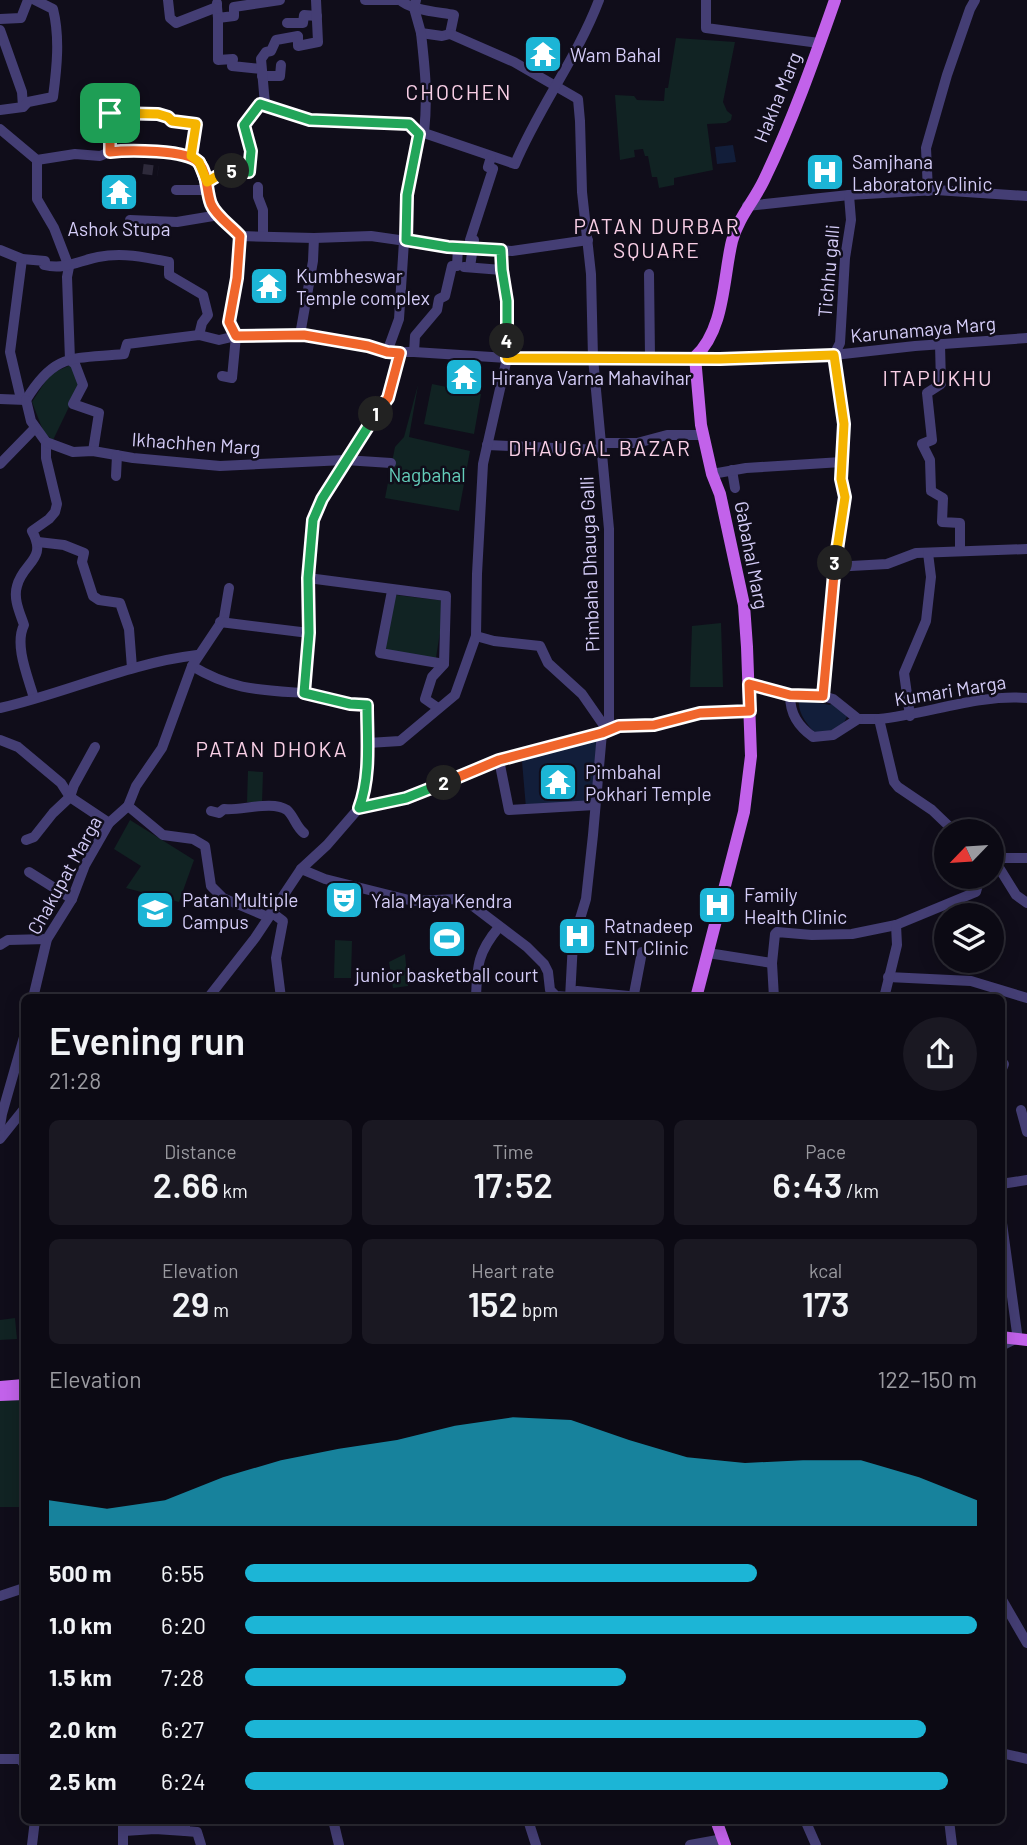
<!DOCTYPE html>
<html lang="en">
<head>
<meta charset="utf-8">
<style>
  body { margin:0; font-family:Barlow,sans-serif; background:#1a1822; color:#f1f3f6; height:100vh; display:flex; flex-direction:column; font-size:26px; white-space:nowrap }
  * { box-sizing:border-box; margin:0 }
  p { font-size:23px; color:#9a9aa0 }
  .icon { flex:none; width:38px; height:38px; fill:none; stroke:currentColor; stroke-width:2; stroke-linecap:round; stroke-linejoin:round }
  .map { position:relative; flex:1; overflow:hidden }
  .side { position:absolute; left:21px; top:994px; width:984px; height:830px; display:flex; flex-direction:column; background:#0c0a14; border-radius:10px; box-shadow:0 4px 18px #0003,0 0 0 2px #2c2b34 }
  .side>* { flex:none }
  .needle { width:46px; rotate:245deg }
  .fabs { position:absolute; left:934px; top:819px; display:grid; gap:14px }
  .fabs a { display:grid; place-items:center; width:70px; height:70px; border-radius:50%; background:#0c0a14; box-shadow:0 4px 18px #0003,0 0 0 2px #2c2b34; font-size:35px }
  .pin { position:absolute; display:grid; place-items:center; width:60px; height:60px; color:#fff; margin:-30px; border-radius:14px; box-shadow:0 4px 10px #0006 }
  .km { position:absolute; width:35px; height:35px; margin:-18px; border-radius:50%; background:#222; color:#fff; font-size:19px; line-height:35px; text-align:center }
  .round { display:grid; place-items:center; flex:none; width:74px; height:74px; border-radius:37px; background:#1a1822 }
  .summary { display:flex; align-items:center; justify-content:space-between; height:119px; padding:0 28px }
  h1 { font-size:38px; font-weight:600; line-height:52px }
  .figures { display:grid; grid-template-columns:repeat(3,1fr); gap:10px; height:119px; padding:7px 28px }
  .figures div { display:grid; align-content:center; border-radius:10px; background:#1a1822; text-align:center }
  .figures b { font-size:35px; font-weight:600 }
  .figures small { font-size:19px; font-weight:400 }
  .figures p { font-size:19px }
  .chart { height:196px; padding:14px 28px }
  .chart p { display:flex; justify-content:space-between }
  .chart svg { width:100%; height:126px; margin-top:7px; fill:#1cb5d6; opacity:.7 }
  ul { padding:0 28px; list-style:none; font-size:23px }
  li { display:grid; grid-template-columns:112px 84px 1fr; align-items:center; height:52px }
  li i { height:18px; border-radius:9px; background:#1cb5d6 }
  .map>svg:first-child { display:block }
  .green { fill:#112323 }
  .water { fill:#121e3a }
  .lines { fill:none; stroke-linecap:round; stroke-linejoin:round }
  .minor-tunnel { stroke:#2e2a3b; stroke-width:10; stroke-dasharray:10 5; stroke-linecap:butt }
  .minor { stroke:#443e74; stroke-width:10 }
  .major { stroke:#c262ea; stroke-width:12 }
  .split-1-casing { stroke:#fff; stroke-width:14 }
  .split-2-casing { stroke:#fff; stroke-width:14 }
  .split-3-casing { stroke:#fff; stroke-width:14 }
  .split-4-casing { stroke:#fff; stroke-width:14 }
  .split-5-casing { stroke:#fff; stroke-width:14 }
  .split-6-casing { stroke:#fff; stroke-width:14 }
  .split-1 { stroke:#f0652b; stroke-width:9 }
  .split-2 { stroke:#22a559; stroke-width:9 }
  .split-3 { stroke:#f0652b; stroke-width:9 }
  .split-4 { stroke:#f5b400; stroke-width:9 }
  .split-5 { stroke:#22a559; stroke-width:9 }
  .split-6 { stroke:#f5b400; stroke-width:9 }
  .labels { text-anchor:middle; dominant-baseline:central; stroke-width:5; stroke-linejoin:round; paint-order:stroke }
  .poi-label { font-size:19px; fill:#d5cdf8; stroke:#100d1a; text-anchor:start }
  .street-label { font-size:19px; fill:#d5cdf8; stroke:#100d1a }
  .park-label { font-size:19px; fill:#64cebb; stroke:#100d1a }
  .neighbourhood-label { font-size:21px; letter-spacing:2px; fill:#f9cfe6; stroke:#100d1a }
</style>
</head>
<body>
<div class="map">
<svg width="1027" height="1845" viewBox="0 0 1027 1845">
  <rect width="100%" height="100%" fill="#100d1a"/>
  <g class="green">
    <path d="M676,38L735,42L723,102L727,111L732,115L731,120L726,123L707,124L713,170L674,178V185L659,188L657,177H652L648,156H645L643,149L634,150L635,157L620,160L615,95L634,96L637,100L664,101L665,88H668Z"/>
    <path d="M73,364L81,382L53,440L44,433L32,402L50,374Z"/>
    <path d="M432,384L481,394L474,434L424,424Z"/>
    <path d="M418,385L409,437L470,451L459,511L385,498L395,447L404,437Z"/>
    <path d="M388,594L445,601L435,664L377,652Z"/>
    <path d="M721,623L723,687H690L692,626Z"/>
    <path d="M248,771L263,772L262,803L247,802Z"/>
    <path d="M130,820L194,860L179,902L126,888L141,866L114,849Z"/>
    <path d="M444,925L458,931L451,953L437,947Z"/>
    <path d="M335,940L352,941L351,978H334Z"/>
    <path d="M405,954L408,986L393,988L389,962Z"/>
    <path d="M15,1318L17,1339L0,1340V1320Z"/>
    <path d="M24,1395V1507H0V1396Z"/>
  </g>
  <g class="water">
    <path d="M733,145L736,162L717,164L715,147Z"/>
    <path d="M799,697H816L819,703L830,705L833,701L849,712L841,729L815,733C805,722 797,712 799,697Z"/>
    <path d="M600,741L594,802L526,808L522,761L561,748Z"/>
  </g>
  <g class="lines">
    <path class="minor-tunnel" d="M143,169L158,171"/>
    <g class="minor">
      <path d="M168,0L170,18L176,23L217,7V3"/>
      <path d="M365,0H400"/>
      <path d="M400,0C410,10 439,12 454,15L450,34"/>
      <path d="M416,0L414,8L421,33L442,36L450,34"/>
      <path d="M706,0V28L819,43"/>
      <path d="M217,7L218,18L234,16V7L280,0"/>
      <path d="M218,18V60L233,59L232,66L261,69"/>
      <path d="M0,19L21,18L28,0"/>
      <path d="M287,23H303L304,15L317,16"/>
      <path d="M0,30L22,92L23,107L0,110"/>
      <path d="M450,34L514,62L578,99L580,121L582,192L591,274L593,358L609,529V719L611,728"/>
      <path d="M262,76H280L281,65"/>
      <path d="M265,104L261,59L266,52L271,51L276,40L298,36V46L318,42L316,0"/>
      <path d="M265,104L310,120L409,124L419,134"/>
      <path d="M23,107L28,102L53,97C57,67 60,37 53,9L35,0"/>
      <path d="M0,129L37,160L75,154L100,156L112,151L178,154L191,156L199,162L207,182L210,203L216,212L240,236"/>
      <path d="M424,133L515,164C539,107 577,58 599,0"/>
      <path d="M109,152L110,113L158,114L168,117L172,121L196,124L191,156"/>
      <path d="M37,160V199L54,228L69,267L67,277L70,360L75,364L83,385L73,404L99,413L93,451"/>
      <path d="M207,182L224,172H249L252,151L244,125L260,104H265"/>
      <path d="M258,187V197L263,210V236"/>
      <path d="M176,190H208"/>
      <path d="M928,191L926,148L947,75L970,9L975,0"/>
      <path d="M747,206L849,195L936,190L1027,196"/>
      <path d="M130,220L177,222L219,215"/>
      <path d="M240,236L314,238L371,236L448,247L512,251L588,240"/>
      <path d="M0,250L22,259L45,261L44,265C65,270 78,261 98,257C122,252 145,257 169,262V275L203,295L208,315L202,323L199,335"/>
      <path d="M464,267L502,270"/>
      <path d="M470,267L474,240H470L493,169L488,167L491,157"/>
      <path d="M649,274L650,357"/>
      <path d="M300,335L313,261L314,238"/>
      <path d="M236,336L229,322L237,278L240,236"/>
      <path d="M940,344L941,384L927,393L932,440L922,444L930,460L931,491L943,498L942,522L960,523V551"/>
      <path d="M387,352L399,319L407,195L419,134L424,133C428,95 425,69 421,33"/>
      <path d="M414,352L507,358H754L834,355L915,346L1027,338"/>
      <path d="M222,376L232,378L236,336"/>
      <path d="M0,399L26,400"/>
      <path d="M21,399L10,352L22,259"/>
      <path d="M26,400C55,352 73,359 124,354L127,344L199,335L219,340L236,336L304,335L368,346L387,352H414L415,336L437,310L439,299L445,296L452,266H457L458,247"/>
      <path d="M26,400L31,421L46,442V458L57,504L55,512L49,519L32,531C48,560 23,562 17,586C13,599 20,613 24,625C14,645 28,677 34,698"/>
      <path d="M46,442L73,452L93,451L133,458L220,466L345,460L391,463"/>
      <path d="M602,443H637L667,435H703"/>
      <path d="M487,445L602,450"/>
      <path d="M0,464L35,428"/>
      <path d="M732,470L735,488"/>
      <path d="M712,474L746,468L842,462"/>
      <path d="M116,476L117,455"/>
      <path d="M38,542L64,545L84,553L82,562L93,596L99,600L120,603L129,629L132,668"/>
      <path d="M833,567L887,564L916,553L1027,549"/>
      <path d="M308,578L446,596L444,664L432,677L425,699L438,708"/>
      <path d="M392,591L380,653L444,664"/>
      <path d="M309,633L308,578L313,520L322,499L388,398L400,353"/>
      <path d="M476,636L494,641L540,646L548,663L582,694L607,730"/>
      <path d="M192,666C232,690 259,690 304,693"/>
      <path d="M749,684L790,695L823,696L833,699L858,719H879L894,782L898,787L932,810L954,831"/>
      <path d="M790,695C790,714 798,726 813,737L833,735L858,719"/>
      <path d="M823,696L827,672L833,567L845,497L841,479L844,424L834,355L840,343L845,258L851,220L849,195"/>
      <path d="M0,708C66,693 129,663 197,655"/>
      <path d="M910,716L904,673L926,621L931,577L928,553"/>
      <path d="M879,719C928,714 978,694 1027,698"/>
      <path d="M0,740L18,747L61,783L70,797L109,823"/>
      <path d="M368,743L400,741L455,695L476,636L477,574L483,464L507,358V301L502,270L501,250"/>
      <path d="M499,760L509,810L595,805"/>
      <path d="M128,806L163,835L193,839L205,846L211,886L223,898L268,917"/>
      <path d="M359,808L406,798L499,760L602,733L619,726L654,725L700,713L750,711"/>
      <path d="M211,811L219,813L224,809C241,811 272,800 287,810C294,816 296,827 304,833"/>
      <path d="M26,840L34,837L53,813L70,797L74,785L95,747"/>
      <path d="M992,858H1027"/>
      <path d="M993,858L1016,895L1027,903"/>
      <path d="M301,869L325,879L413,901L457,899L469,903L527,947L544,964L548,972L550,990L556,996L570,997L577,991L649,998"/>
      <path d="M29,872L72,899"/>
      <path d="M271,912L283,921L276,958L281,998"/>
      <path d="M0,945L8,940L47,939"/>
      <path d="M708,953L772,963"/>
      <path d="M888,977L971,981L1027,998"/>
      <path d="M634,994L642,952"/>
      <path d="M33,998L47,939L72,899L85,865L109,823L128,806L136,786L162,748L192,666L224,618L229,588"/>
      <path d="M208,998L255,938L301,869L327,845L359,808L365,793L367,779V705L350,704L304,693L309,633L220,622"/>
      <path d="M476,998C477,965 478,952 499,927"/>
      <path d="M570,998L573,942L586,899L593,835L602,733"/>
      <path d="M774,998L772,963L775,934L777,932L812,935L852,934L896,925L976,892L980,877"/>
      <path d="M884,998L897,945L896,925"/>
      <path d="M1001,1071L1004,1064"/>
      <path d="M1021,1110L1027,1132"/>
      <path d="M0,1126L2,1114L24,1037"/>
      <path d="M0,1139L24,1109"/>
      <path d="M1001,1184L1027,1180"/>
      <path d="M1001,1216L1017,1333L1013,1340L1001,1346"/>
      <path d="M0,1596L24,1588"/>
      <path d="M1001,1598L1027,1643"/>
      <path d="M1001,1753L1027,1759"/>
      <path d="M0,1759H20L24,1764"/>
      <path d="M185,1820V1831L197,1832L201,1845"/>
      <path d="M333,1820L339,1845"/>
      <path d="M528,1820L536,1845"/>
      <path d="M805,1820L816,1845"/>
      <path d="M949,1820L952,1845"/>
      <path d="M124,1831L155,1829L185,1831"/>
      <path d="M32,1845L35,1820"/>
      <path d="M123,1845V1820"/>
      <path d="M690,1845L723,1839"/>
    </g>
    <g class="major">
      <path d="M696,998L744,812L751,756L747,647L744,605L720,494L712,474L701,425L695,357C725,329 723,278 732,241C738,218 754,201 764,180C792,122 814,60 835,0"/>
      <path d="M1001,1337L1027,1340"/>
      <path d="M0,1387L24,1385"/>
      <path d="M0,1395L24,1394"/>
      <path d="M716,1820L725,1845"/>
    </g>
  </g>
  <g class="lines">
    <g class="split-1-casing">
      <path id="split-1" d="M110,113V152C126,150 189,149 199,163C208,174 206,191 211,204C216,216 231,226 240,236L237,278L229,322L236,336L304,335L368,346L387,352L400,353L388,398L376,414"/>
    </g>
    <g class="split-2-casing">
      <path id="split-2" d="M376,414L322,499L313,520L308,578L309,633L304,693L350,704L367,705C367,739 371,776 359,808L406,798L444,783"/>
    </g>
    <g class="split-3-casing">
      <path id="split-3" d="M444,783L499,760L602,733L619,726L654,725L700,713L750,711L749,684L790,695L823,696L835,563"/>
    </g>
    <g class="split-4-casing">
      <path id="split-4" d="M507,341V358L720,359L834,355L844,424L841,479L845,497L835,563"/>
    </g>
    <g class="split-5-casing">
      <path id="split-5" d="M232,171L249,172L251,151L244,125L260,104L310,120L409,124L419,134L407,195L406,240L448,247L501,250L502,270L507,301V341"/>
    </g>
    <g class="split-6-casing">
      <path id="split-6" d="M110,113L158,114L168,117L172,121L196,124L191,156L199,162L207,182L224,172L232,171"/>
    </g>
    <use href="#split-1" class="split-1"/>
    <use href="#split-2" class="split-2"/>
    <use href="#split-3" class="split-3"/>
    <use href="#split-4" class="split-4"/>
    <use href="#split-5" class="split-5"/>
    <use href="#split-6" class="split-6"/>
  </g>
  <defs>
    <g id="temple-square" transform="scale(2.0125)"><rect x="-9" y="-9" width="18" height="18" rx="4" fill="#1cb5d6" stroke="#100d1a"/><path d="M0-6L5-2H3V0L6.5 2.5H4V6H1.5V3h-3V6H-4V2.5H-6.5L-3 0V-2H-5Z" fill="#fff"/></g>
    <g id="hospital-square" transform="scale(2.0125)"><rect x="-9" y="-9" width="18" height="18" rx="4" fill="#1cb5d6" stroke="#100d1a"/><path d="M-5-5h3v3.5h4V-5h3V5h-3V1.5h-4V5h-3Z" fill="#fff"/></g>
    <g id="theatre-square" transform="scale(2.0125)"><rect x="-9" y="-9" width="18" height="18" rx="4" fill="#1cb5d6" stroke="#100d1a"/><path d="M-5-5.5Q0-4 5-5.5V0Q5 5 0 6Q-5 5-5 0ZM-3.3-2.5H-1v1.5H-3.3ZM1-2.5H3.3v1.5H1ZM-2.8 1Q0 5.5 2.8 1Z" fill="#fff"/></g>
    <g id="university-square" transform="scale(2.0125)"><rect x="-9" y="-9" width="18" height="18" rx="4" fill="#1cb5d6" stroke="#100d1a"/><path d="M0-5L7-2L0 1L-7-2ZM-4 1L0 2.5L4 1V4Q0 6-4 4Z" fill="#fff"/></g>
    <g id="stadium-square" transform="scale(2.0125)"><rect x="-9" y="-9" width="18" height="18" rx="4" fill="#1cb5d6" stroke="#100d1a"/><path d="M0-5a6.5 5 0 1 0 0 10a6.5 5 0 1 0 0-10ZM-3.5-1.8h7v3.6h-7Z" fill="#fff"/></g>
  </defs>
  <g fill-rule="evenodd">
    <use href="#temple-square" x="543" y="54"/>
    <use href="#hospital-square" x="825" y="172"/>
    <use href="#temple-square" x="119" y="192"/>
    <use href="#temple-square" x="269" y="286"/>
    <use href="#temple-square" x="464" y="377"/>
    <use href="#temple-square" x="558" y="782"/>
    <use href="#theatre-square" x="344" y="900"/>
    <use href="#hospital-square" x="717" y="905"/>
    <use href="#university-square" x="155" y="910"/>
    <use href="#hospital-square" x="577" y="936"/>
    <use href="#stadium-square" x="447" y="939"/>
  </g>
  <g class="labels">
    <g class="poi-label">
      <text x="570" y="54">Wam Bahal</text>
      <text x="852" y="161">Samjhana<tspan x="852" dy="22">Laboratory Clinic</tspan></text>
      <text x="119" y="228" text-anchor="middle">Ashok Stupa</text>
      <text x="296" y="275">Kumbheswar<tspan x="296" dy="22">Temple complex</tspan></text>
      <text x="491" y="377">Hiranya Varna Mahavihar</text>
      <text x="585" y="771">Pimbahal<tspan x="585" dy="22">Pokhari Temple</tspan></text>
      <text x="744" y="894">Family<tspan x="744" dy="22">Health Clinic</tspan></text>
      <text x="182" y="899">Patan Multiple<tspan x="182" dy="22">Campus</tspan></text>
      <text x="371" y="900">Yala Maya Kendra</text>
      <text x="604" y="925">Ratnadeep<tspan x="604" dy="22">ENT Clinic</tspan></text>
      <text x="447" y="974" text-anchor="middle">junior basketball court</text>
    </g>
    <g class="street-label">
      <text transform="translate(777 97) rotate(-68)">Hakha Marg</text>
      <text transform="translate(828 271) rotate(-85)">Tichhu galli</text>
      <text transform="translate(923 329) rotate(-5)">Karunamaya Marg</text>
      <text transform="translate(196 443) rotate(4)">Ikhachhen Marg</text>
      <text transform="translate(752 555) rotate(79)">Gabahal Marg</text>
      <text transform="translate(589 564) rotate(-92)">Pimbaha Dhauga Galli</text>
      <text transform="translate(950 690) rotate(-9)">Kumari Marga</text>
      <text transform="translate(64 875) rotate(-61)">Chakupat Marga</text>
    </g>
    <g class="park-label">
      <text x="427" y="474">Nagbahal</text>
    </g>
    <g class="neighbourhood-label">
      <text x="459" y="91">CHOCHEN</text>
      <text x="657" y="225">PATAN DURBAR<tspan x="657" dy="24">SQUARE</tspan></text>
      <text x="938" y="377">ITAPUKHU</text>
      <text x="600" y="447">DHAUGAL BAZAR</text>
      <text x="272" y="748">PATAN DHOKA</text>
    </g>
  </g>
</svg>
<div class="fabs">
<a><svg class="needle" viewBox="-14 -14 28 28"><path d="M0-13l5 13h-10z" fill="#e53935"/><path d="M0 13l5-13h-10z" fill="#9a9aa0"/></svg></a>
<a><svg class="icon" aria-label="layers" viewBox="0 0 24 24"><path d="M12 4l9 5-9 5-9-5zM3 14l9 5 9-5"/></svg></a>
</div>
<div class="pin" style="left:110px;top:113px;background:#1e9e55"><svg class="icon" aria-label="arrive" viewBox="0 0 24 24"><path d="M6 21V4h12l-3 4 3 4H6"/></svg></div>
<b class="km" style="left:376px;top:414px">1</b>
<b class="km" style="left:444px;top:783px">2</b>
<b class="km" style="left:835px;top:563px">3</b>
<b class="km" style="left:507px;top:341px">4</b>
<b class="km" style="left:232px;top:171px">5</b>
<section class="side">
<div class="summary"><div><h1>Evening run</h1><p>21:28</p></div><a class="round"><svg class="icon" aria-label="share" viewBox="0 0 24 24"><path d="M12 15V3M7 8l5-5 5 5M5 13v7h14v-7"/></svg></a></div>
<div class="figures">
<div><p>Distance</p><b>2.66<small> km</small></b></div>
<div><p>Time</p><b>17:52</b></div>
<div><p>Pace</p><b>6:43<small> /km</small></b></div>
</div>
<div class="figures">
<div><p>Elevation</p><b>29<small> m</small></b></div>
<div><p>Heart rate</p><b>152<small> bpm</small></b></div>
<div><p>kcal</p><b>173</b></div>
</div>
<div class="chart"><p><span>Elevation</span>122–150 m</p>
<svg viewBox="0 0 160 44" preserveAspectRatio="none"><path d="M0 44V35L10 38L20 35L30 27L40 21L50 17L60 14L70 9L80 6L90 7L100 14L110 20L120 22L130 21L140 21L150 27L160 35V44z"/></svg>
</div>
<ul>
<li><b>500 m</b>6:55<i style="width:70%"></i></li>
<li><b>1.0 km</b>6:20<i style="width:100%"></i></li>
<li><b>1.5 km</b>7:28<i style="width:52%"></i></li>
<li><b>2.0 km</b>6:27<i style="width:93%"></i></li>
<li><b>2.5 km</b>6:24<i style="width:96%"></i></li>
</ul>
</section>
</div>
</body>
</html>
